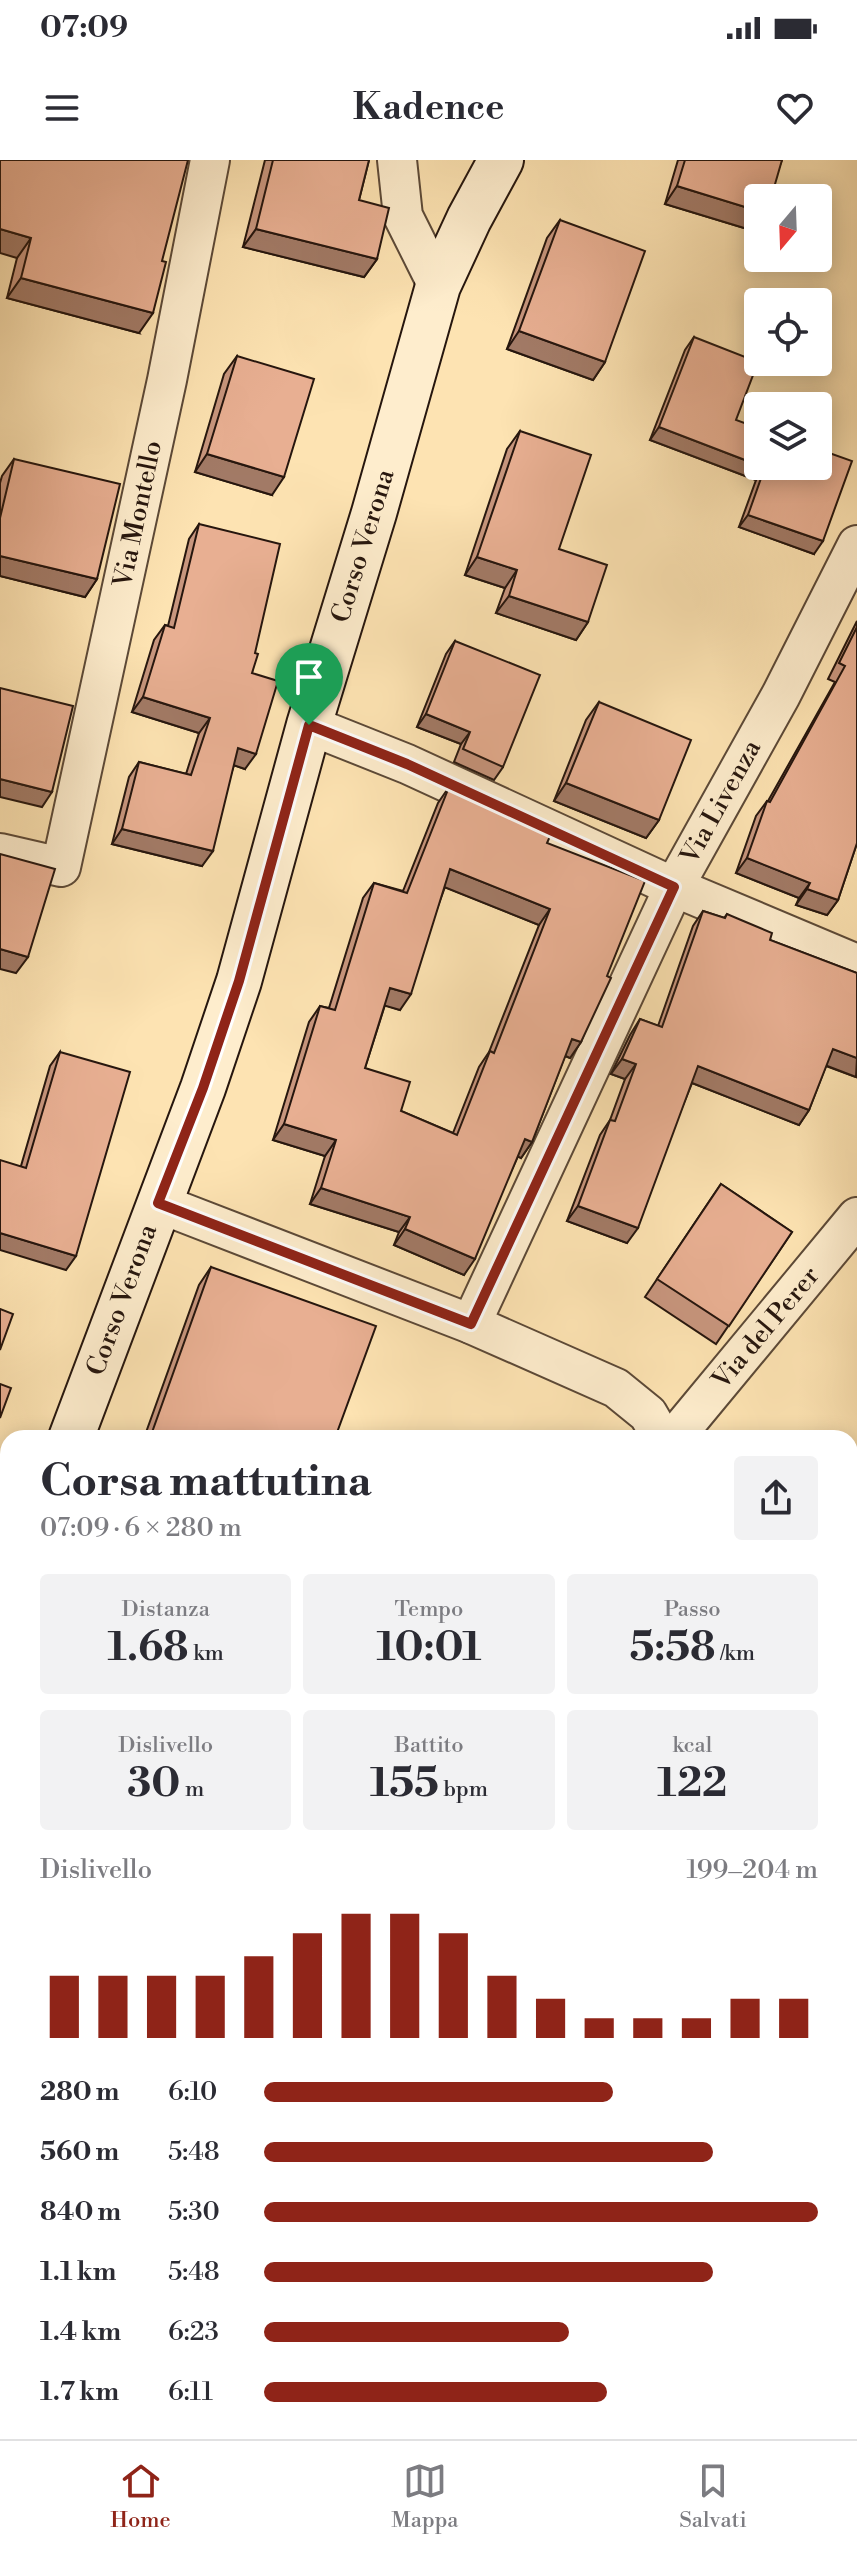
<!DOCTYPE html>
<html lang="it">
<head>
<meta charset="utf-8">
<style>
  body { margin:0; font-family:"Libre Bodoni",serif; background:#f2f2f3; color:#2b2b33; height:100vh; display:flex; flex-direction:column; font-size:30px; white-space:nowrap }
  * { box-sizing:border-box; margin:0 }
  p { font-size:26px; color:#7c7c81 }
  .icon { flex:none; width:44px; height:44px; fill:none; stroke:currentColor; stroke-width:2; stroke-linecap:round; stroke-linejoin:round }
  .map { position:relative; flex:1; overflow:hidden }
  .panel { position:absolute; left:0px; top:1270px; width:858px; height:1010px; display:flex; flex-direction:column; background:#fff; border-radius:24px 24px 0 0; box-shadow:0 4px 20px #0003 }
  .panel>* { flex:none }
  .needle { width:52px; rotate:199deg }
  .fabs { position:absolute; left:744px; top:24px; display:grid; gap:16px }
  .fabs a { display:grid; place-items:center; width:88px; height:88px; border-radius:8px; background:#fff; box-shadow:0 4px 20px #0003; font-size:40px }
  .pin { position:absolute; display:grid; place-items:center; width:68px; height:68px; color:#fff; margin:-82px -34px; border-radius:50% 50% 50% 0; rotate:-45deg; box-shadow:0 0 8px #0007 }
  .pin .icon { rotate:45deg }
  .round { display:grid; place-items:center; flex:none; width:84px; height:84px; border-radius:8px; background:#f2f2f3 }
  .head { display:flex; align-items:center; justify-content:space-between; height:136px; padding:0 40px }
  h1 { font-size:44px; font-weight:800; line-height:60px }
  .metrics { display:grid; grid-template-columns:repeat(3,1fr); gap:12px; height:136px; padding:8px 40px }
  .metrics div { display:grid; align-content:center; border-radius:8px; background:#f2f2f3; text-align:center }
  .metrics b { font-size:40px; font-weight:800 }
  .metrics small { font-size:22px; font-weight:400 }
  .metrics p { font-size:22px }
  .chart { height:224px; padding:16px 40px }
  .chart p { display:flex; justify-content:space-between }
  .chart svg { width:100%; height:144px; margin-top:8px; stroke:#8f2418; stroke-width:6 }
  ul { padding:0 40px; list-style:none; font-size:26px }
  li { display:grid; grid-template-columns:128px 96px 1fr; align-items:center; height:60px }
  li i { height:20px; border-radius:10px; background:#8f2418 }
  .status { display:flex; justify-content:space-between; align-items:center; height:56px; padding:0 40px; background:#fff; direction:ltr }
  .status svg { height:22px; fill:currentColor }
  header { display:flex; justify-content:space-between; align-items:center; height:104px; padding:0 40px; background:#fff; font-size:36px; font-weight:800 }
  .tabs { display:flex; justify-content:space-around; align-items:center; height:112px; border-top:2px solid #e1e1e2; background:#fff; font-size:22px; color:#7c7c81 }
  .tabs a { display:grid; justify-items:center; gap:4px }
  .tabs .on { color:#8f2418 }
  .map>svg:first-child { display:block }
  .green { fill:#c6c187; stroke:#766c4a; stroke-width:2 }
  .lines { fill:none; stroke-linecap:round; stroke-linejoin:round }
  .minor-casing { stroke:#5c4937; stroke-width:42 }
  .secondary-casing { stroke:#26160e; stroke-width:48 }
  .minor { stroke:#feedcd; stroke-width:38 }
  .secondary { stroke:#feedcd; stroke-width:44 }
  .wall { fill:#c8967e; stroke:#26160e; stroke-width:2; fill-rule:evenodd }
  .shaded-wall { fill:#a27a66; stroke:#26160e; stroke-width:2 }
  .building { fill:#e8af92; stroke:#26160e; stroke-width:2; fill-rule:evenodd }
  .route-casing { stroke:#fff; stroke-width:16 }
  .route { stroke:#8f2418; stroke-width:10 }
  .labels { text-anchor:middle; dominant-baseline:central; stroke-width:8; stroke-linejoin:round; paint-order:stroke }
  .street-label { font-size:26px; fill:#26160e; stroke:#feedcd }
</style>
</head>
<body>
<div class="status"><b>07:09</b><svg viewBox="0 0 49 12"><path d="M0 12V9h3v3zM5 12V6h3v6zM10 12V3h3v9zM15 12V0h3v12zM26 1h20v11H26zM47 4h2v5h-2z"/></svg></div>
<header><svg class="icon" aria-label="menu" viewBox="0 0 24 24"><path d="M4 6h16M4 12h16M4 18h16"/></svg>Kadence<svg class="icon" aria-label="heart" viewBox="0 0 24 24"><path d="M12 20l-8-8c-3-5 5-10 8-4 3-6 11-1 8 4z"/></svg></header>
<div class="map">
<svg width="857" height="2279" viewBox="0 0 857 2279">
  <rect width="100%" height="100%" fill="#fde3b2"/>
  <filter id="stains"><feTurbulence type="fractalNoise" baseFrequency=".0025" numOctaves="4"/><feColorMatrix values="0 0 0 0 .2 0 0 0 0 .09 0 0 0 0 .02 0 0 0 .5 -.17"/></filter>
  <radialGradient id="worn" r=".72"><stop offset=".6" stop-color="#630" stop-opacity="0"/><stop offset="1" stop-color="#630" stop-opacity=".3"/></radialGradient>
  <g class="green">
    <path d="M850,1651L857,1656V1996L850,1991Z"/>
    <path d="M857,2048V2098L850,2107V2058Z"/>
    <path d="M0,2133L8,2144V2195L0,2206Z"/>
  </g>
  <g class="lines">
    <g class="minor-casing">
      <g id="minor">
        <path d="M397,0L403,56L438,126"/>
        <path d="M309,565L407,604L674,727L857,804"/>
        <path d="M0,693L61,707L167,220L210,0"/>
        <path d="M158,1043L471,1164L616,1228L648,1254L662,1278"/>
        <path d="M471,1164L674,727L781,535L857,385"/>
        <path d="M674,1278L857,1057"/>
        <path d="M0,1663L8,1668"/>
        <path d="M280,2272L283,2279"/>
      </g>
    </g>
    <g class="secondary-casing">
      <g id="secondary">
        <path d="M71,1278L203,928L239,821L309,565L374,353L438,126L469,59L501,0"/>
        <path d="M0,1472L8,1450"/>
      </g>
    </g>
    <use href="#minor" class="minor"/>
    <use href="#secondary" class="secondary"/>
  </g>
  <g class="wall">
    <path d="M0,0L139,173L7,138L17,98Z"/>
    <path d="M265,0H369L359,40L377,99L364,117L243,87Z"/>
    <path d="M678,0H782L754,71L665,44Z"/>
    <path d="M560,60L605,202L593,220L507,189L547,78Z"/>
    <path d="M694,177L736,260L818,306L814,394L739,367L756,320L650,280L685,190Z"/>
    <path d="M237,196L272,335L195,312L224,214Z"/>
    <path d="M520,271L559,389L588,462L576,480L496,453L505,428L465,415L507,289Z"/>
    <path d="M14,299L97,419L85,437L0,416V323L2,316Z"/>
    <path d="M199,364L255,493L252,513L245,609L234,605L202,706L112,684L129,617L139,602L186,614L199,573L132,552L154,480L165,465L168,466L189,379Z"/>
    <path d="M857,461V683L838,740L827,755L796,745L799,738L736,713L756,656L767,641H768L835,522L828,519Z"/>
    <path d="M455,481L503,607L494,620L454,602L461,584L417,567L446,494Z"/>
    <path d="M599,542L659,660L646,678L554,641L586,560Z"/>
    <path d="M449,627L547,683L607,816L581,882L570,898L565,896L532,982L521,998L518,996L464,1115L394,1085L399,1072L310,1044L325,996L273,980L309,862L320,846L329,848L363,738L374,723L403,731L438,643ZM445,727L539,765L489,892L479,907L453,973L401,951L365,908L385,845L400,850Z"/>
    <path d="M703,751L724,758L727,754L770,780L857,813V916L856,917L826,906L809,950L799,965L692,923L627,1083L567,1061L600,975L610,960L625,919L611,914L630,875L640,859L658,866L693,766Z"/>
    <path d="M60,892L66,1110L21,1006L50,906Z"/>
    <path d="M721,1024L792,1072L716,1184L645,1137Z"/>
    <path d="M211,1107L335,1278H144L199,1125Z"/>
    <path d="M0,1842L8,1847V1955L0,1949Z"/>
    <path d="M0,2007L8,2093L0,2105Z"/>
    <path d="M111,2272H235L237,2276L235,2279H115Z"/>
    <path d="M345,2272H477L481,2279H349Z"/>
  </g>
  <g class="shaded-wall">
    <path d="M677,26L758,51V66L754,71L665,44Z"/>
    <path d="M0,69L31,78L17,98L0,93Z"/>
    <path d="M256,69L377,99L364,117L243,87Z"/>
    <path d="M21,118L153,153L139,173L7,138Z"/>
    <path d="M519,171L605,202L593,220L507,189Z"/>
    <path d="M659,267L758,305V306L765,307L756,320L650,280Z"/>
    <path d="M207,294L284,317L272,335L195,312Z"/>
    <path d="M748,355L823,381L814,394L739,367Z"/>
    <path d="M0,396L97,419L85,437L0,416Z"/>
    <path d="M477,397L517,410L505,428L465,415Z"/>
    <path d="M509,436L588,462L576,480L496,453Z"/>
    <path d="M143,537L210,558L199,573L132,552Z"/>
    <path d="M426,554L470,572L461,584L417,567Z"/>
    <path d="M238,588L256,594L245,609L227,603Z"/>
    <path d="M0,619L52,632L42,647L0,637Z"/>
    <path d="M566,623L659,660L646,678L554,641Z"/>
    <path d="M122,669L213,691L202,706L112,684Z"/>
    <path d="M747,698L810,723L799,738L736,713Z"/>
    <path d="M450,709L550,749L539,765L439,725Z"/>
    <path d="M807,729L838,740L827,755L796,745Z"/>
    <path d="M0,789L28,797L16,813L0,809Z"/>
    <path d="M390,828L411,834L400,850L379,844Z"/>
    <path d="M572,879L581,882L570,898L561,894Z"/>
    <path d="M833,889L857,898L856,917L822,904Z"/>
    <path d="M622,899L636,904L625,919L611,914Z"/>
    <path d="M698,906L809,950L799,965L687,921Z"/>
    <path d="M284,964L336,980L325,996L273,980Z"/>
    <path d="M525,979L532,982L521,998L514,995Z"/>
    <path d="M321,1028L410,1057L399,1072L310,1044Z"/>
    <path d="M578,1046L638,1068L627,1083L567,1061Z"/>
    <path d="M405,1069L475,1099L464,1115L394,1085Z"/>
    <path d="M0,1073L76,1096L66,1110L0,1090Z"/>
  </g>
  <g class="building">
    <path d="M0,0H188L162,101L166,102L153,153L21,118L31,78L0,69Z"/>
    <path d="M273,0H369L359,40L389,48L377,99L256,69Z"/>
    <path d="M685,0H782L771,38H758V51L677,26Z"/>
    <path d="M560,60L645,91L605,202L519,171Z"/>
    <path d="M694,177L758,202L736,260L758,268V305L659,267Z"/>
    <path d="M237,196L314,219L284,317L207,294Z"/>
    <path d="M520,271L591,295L559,389L607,405L588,462L509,436L517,410L477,397Z"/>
    <path d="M818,289L852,301L823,381L748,355L765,307L762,306H818Z"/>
    <path d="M14,299L120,324L97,419L0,396V358Z"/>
    <path d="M199,364L280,384L255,493L258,494L252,513L278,521L256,594L238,588L213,691L122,669L139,602L191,615L210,558L143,537L165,465L174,468Z"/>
    <path d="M857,467V683L838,740L807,729L810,723L747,698L767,641L770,642L845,506L839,503Z"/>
    <path d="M455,481L540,515L503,607L463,589L470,572L426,554Z"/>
    <path d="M0,528L73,546L52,632L0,619Z"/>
    <path d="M599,542L691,580L659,660L566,623Z"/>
    <path d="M449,627L551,674L547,683L645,721L607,816L611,818L581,882L572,879L532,982L525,979L475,1099L405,1069L410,1057L321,1028L336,980L284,964L320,846L335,850L374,723L407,733ZM450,709L550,749L494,893L490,891L457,975L401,951L410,922L365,908L390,828L411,834Z"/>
    <path d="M0,694L55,709L28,797L0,789Z"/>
    <path d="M703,751L725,758L727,754L741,760L772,773L770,780L857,813V898L833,889L809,950L698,906L638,1068L578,1046L610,960L615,961L636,904L622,899L640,859L662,867Z"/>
    <path d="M60,892L130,912L76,1096L0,1073V1000L26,1008Z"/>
    <path d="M721,1024L792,1072L729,1166L657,1119Z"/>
    <path d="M211,1107L376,1166L335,1278H150Z"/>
    <path d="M0,1149L13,1154L0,1190Z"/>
    <path d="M0,1224L11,1228L0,1258Z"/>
    <path d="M0,1842L8,1847V1936L0,1931Z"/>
    <path d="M857,1975V2048L850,2057V1984Z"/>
    <path d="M0,2007L8,2011L7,2095L0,2091Z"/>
    <path d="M134,2272H235L237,2276L232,2279H139Z"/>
    <path d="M371,2272H477L481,2279H374Z"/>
    <path d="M505,2272H667L671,2279H490Z"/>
  </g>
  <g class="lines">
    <g class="route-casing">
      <path id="route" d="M309,565L407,604L674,727L471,1164L158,1043L203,928L239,821Z"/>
    </g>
    <use href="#route" class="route"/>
  </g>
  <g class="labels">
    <g class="street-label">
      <text transform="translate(138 354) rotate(-78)">Via Montello</text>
      <text transform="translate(363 386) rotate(-73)">Corso Verona</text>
      <text transform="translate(721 642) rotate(-61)">Via Livenza</text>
      <text transform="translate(122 1140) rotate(-70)">Corso Verona</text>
      <text transform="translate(766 1168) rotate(-50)">Via del Perer</text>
    </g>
  </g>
  <rect width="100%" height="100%" filter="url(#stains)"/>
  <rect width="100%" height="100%" fill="url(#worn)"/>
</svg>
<div class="fabs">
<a><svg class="needle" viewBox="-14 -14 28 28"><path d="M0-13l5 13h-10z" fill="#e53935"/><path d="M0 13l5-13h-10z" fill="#7c7c81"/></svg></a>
<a><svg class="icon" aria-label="locate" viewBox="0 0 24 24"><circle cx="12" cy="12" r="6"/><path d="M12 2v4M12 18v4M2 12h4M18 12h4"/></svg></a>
<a><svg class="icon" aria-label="layers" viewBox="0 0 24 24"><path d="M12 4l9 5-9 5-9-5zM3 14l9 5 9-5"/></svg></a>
</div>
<div class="pin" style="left:309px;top:565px;background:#1e9e55"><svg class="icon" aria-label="arrive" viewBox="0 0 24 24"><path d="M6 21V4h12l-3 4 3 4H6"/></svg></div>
<section class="panel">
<div class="head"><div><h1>Corsa mattutina</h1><p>07:09 · 6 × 280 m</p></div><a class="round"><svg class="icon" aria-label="share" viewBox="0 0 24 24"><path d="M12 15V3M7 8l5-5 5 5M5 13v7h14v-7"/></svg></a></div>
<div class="metrics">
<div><p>Distanza</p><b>1.68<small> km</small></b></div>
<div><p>Tempo</p><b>10:01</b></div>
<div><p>Passo</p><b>5:58<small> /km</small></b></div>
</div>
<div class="metrics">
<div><p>Dislivello</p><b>30<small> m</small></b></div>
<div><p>Battito</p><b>155<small> bpm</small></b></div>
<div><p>kcal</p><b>122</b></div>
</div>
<div class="chart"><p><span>Dislivello</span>199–204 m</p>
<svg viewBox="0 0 160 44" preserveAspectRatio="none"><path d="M5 44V25M15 44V25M25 44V25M35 44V25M45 44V19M55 44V12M65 44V6M75 44V6M85 44V12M95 44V25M105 44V32M115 44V38M125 44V38M135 44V38M145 44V32M155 44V32"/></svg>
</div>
<ul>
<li><b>280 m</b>6:10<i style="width:63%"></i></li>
<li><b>560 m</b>5:48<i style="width:81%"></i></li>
<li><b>840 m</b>5:30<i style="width:100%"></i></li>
<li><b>1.1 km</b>5:48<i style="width:81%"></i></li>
<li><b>1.4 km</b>6:23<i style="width:55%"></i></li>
<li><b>1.7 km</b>6:11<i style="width:62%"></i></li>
</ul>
</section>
</div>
<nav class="tabs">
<a class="on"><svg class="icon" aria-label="home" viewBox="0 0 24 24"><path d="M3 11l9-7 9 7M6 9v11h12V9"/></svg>Home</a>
<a><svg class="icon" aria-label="map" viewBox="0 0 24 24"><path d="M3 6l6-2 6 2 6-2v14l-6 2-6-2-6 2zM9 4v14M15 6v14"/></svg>Mappa</a>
<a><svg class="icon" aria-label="saved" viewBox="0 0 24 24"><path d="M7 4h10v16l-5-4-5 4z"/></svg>Salvati</a>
</nav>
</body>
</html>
